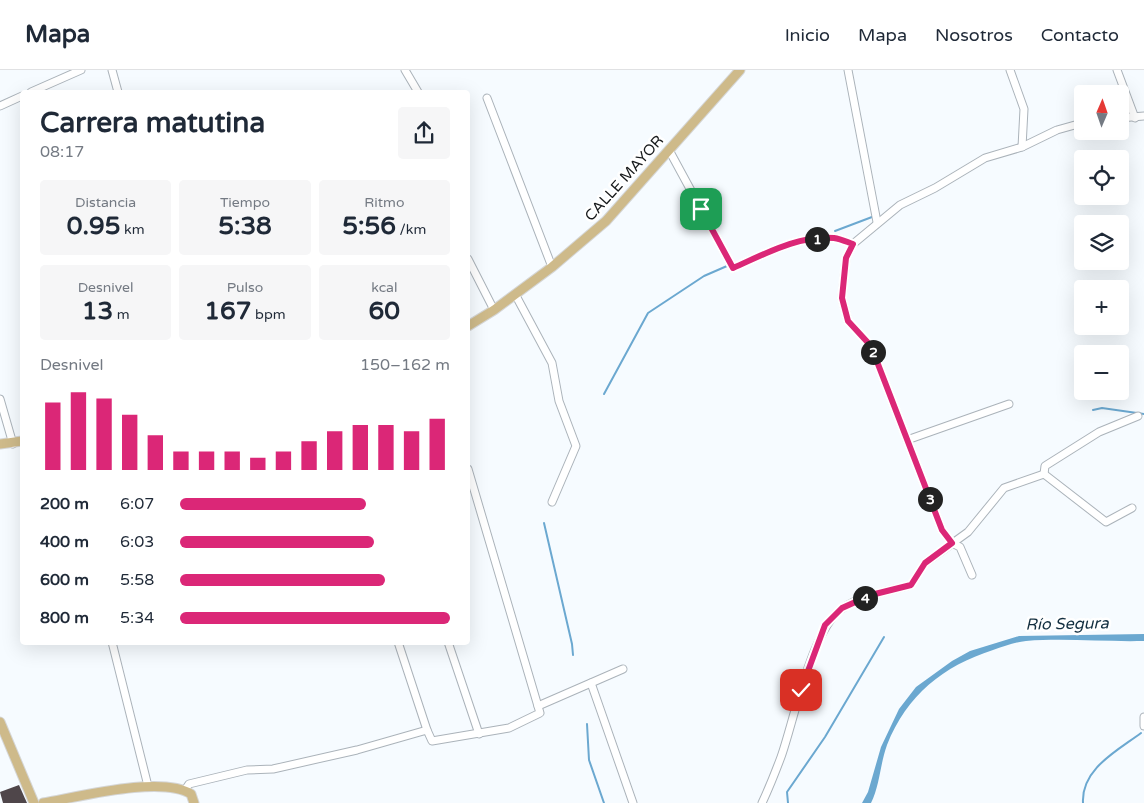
<!DOCTYPE html>
<html lang="es">
<head>
<meta charset="utf-8">
<style>
  body { margin:0; font-family:"Varela Round",sans-serif; background:#f6f6f7; color:#1f2937; height:100vh; display:flex; flex-direction:column; font-size:19px; white-space:nowrap }
  * { box-sizing:border-box; margin:0 }
  p { font-size:16px; color:#747a83 }
  .icon { flex:none; width:28px; height:28px; fill:none; stroke:currentColor; stroke-width:2; stroke-linecap:round; stroke-linejoin:round }
  .map { position:relative; flex:1; overflow:hidden }
  .sheet { position:absolute; left:20px; top:20px; width:450px; height:555px; display:flex; flex-direction:column; background:#fff; border-radius:5px; box-shadow:0 5px 20px #0002 }
  .sheet>* { flex:none }
  .needle { width:32px; rotate:2deg }
  .fabs { position:absolute; left:1074px; top:15px; display:grid; gap:10px }
  .fabs a { display:grid; place-items:center; width:55px; height:55px; border-radius:5px; background:#fff; box-shadow:0 5px 20px #0002; font-size:25px }
  .pin { position:absolute; display:grid; place-items:center; width:42px; height:42px; color:#fff; margin:-21px; border-radius:10px; box-shadow:0 2px 8px #0006 }
  .km { position:absolute; width:25px; height:25px; margin:-12px; border-radius:50%; background:#222; color:#fff; font-size:14px; line-height:25px; text-align:center }
  .round { display:grid; place-items:center; flex:none; width:52px; height:52px; border-radius:5px; background:#f6f6f7 }
  .headline { display:flex; align-items:center; justify-content:space-between; height:85px; padding:0 20px }
  h1 { font-size:28px; font-weight:700; line-height:38px }
  .stats { display:grid; grid-template-columns:repeat(3,1fr); gap:8px; height:85px; padding:5px 20px }
  .stats div { display:grid; align-content:center; border-radius:5px; background:#f6f6f7; text-align:center }
  .stats b { font-size:25px; font-weight:700 }
  .stats small { font-size:14px; font-weight:400 }
  .stats p { font-size:14px }
  .chart { height:140px; padding:10px 20px }
  .chart p { display:flex; justify-content:space-between }
  .chart svg { width:100%; height:90px; margin-top:5px; stroke:#db2777; stroke-width:6 }
  ul { padding:0 20px; list-style:none; font-size:16px }
  li { display:grid; grid-template-columns:80px 60px 1fr; align-items:center; height:38px }
  li i { height:12px; border-radius:6px; background:#db2777 }
  header { display:flex; align-items:center; gap:30px; box-sizing:border-box; height:70px; padding:0 25px; background:#fff; border-bottom:1px solid #e0e1e3 }
  header strong { font-size:24px }
  nav { display:flex; gap:28px; margin-inline-start:auto; font-size:18px }
  .map>svg:first-child { display:block }
  .water { fill:#6ba8d0 }
  .lines { fill:none; stroke-linecap:round; stroke-linejoin:round }
  .stream { stroke:#6ba8d0; stroke-width:2 }
  .building { fill:#4f464a }
  .minor-casing { stroke:#abb3ba; stroke-width:9 }
  .major-casing { stroke:#d5d6d6; stroke-width:11 }
  .minor { stroke:#fff; stroke-width:7 }
  .major { stroke:#ceba8a; stroke-width:9 }
  .route-casing { stroke:#fff; stroke-width:10 }
  .route { stroke:#db2777; stroke-width:6 }
  .labels { text-anchor:middle; dominant-baseline:central; stroke-width:5; stroke-linejoin:round; paint-order:stroke }
  .street-label { font-size:15px; fill:#171a1c; stroke:#fff }
  .water-label { font-size:16px; font-style:italic; fill:#132f40; stroke:#fff }
</style>
</head>
<body>
<header>
<strong>Mapa</strong>
<nav><a>Inicio</a><a>Mapa</a><a>Nosotros</a><a>Contacto</a></nav>
</header>
<div class="map">
<svg width="1144" height="733" viewBox="0 0 1144 733">
  <rect width="100%" height="100%" fill="#f6fbff"/>
  <path class="water" d="M1144,564V571C1105,572 1065,568 1026,571C1016,572 1004,576 993,580C943,596 907,625 887,675C880,694 880,715 871,733H862L868,722L881,677L899,639L916,617L952,591L970,581L1019,566Z"/>
  <g class="lines">
    <g class="stream">
      <path d="M835,161L872,147"/>
      <path d="M604,324L648,243L704,206L727,196"/>
      <path d="M1093,340L1102,338L1144,344"/>
      <path d="M544,453L572,574L573,585"/>
      <path d="M587,654L589,690L604,733"/>
      <path d="M788,733L787,722L825,667L884,567"/>
      <path d="M1083,733C1081,699 1117,681 1141,663"/>
    </g>
  </g>
  <path class="building" d="M19,715L27,733H3L0,722Z"/>
  <g class="lines">
    <g class="minor-casing">
      <g id="minor">
        <path d="M112,0L118,22"/>
        <path d="M405,0L418,22"/>
        <path d="M848,0L877,152"/>
        <path d="M1010,0L1024,39L1022,77"/>
        <path d="M1117,0L1135,48"/>
        <path d="M31,22L81,0"/>
        <path d="M487,28L552,197"/>
        <path d="M0,36L22,26"/>
        <path d="M1120,48L1144,46"/>
        <path d="M669,80L733,198C765,184 798,165 834,168C841,169 847,172 853,174"/>
        <path d="M468,189L494,240"/>
        <path d="M515,224L552,293L559,331L576,376L552,432"/>
        <path d="M0,329L13,374"/>
        <path d="M907,370L1009,334"/>
        <path d="M1044,404L1045,396L1099,362L1138,346"/>
        <path d="M972,505L960,477L952,473L942,460L871,276L848,251L842,228L846,188L853,174L900,135L935,118L985,88L1022,77L1057,60L1082,53"/>
        <path d="M112,572L148,716"/>
        <path d="M398,572L427,660"/>
        <path d="M448,572L479,664"/>
        <path d="M591,613L633,733"/>
        <path d="M538,636L623,599"/>
        <path d="M1144,647V656"/>
        <path d="M185,720L189,714L247,700L273,699L357,680L427,660L432,671L509,658L540,643L468,399"/>
        <path d="M762,733C769,718 775,703 781,687C794,651 812,557 843,538C862,525 889,521 911,515L925,493L968,462L1004,418L1044,404L1106,452L1132,438"/>
      </g>
    </g>
    <g class="major-casing">
      <g id="major">
        <path d="M468,256L494,240L552,197L606,151L740,0"/>
        <path d="M0,374L22,371"/>
        <path d="M0,652L34,733"/>
        <path d="M43,733C78,727 162,705 191,724L194,733"/>
      </g>
    </g>
    <use href="#minor" class="minor"/>
    <use href="#major" class="major"/>
  </g>
  <g class="lines">
    <g class="route-casing">
      <path id="route" d="M701,139L733,198C765,184 798,165 834,168C841,169 847,172 853,174L846,188L842,228L848,251L871,276L942,460L952,473L925,493L911,515L871,525L842,538L825,555L801,620"/>
    </g>
    <use href="#route" class="route"/>
  </g>
  <g class="labels">
    <g class="street-label">
      <text transform="translate(624 108) rotate(-48)">CALLE MAYOR</text>
    </g>
    <g class="water-label">
      <text transform="translate(1067 554) rotate(-1)">Río Segura</text>
    </g>
  </g>
</svg>
<div class="fabs">
<a><svg class="needle" viewBox="-14 -14 28 28"><path d="M0-13l5 13h-10z" fill="#e53935"/><path d="M0 13l5-13h-10z" fill="#747a83"/></svg></a>
<a><svg class="icon" aria-label="locate" viewBox="0 0 24 24"><circle cx="12" cy="12" r="6"/><path d="M12 2v4M12 18v4M2 12h4M18 12h4"/></svg></a>
<a><svg class="icon" aria-label="layers" viewBox="0 0 24 24"><path d="M12 4l9 5-9 5-9-5zM3 14l9 5 9-5"/></svg></a>
<a>+</a>
<a>−</a>
</div>
<div class="pin" style="left:701px;top:139px;background:#1e9e55"><svg class="icon" aria-label="arrive" viewBox="0 0 24 24"><path d="M6 21V4h12l-3 4 3 4H6"/></svg></div>
<div class="pin" style="left:801px;top:620px;background:#d93025"><svg class="icon" aria-label="check" viewBox="0 0 24 24"><path d="M5 12l5 5 9-10"/></svg></div>
<b class="km" style="left:817px;top:169px">1</b>
<b class="km" style="left:873px;top:282px">2</b>
<b class="km" style="left:930px;top:429px">3</b>
<b class="km" style="left:865px;top:528px">4</b>
<section class="sheet">
<div class="headline"><div><h1>Carrera matutina</h1><p>08:17</p></div><a class="round"><svg class="icon" aria-label="share" viewBox="0 0 24 24"><path d="M12 15V3M7 8l5-5 5 5M5 13v7h14v-7"/></svg></a></div>
<div class="stats">
<div><p>Distancia</p><b>0.95<small> km</small></b></div>
<div><p>Tiempo</p><b>5:38</b></div>
<div><p>Ritmo</p><b>5:56<small> /km</small></b></div>
</div>
<div class="stats">
<div><p>Desnivel</p><b>13<small> m</small></b></div>
<div><p>Pulso</p><b>167<small> bpm</small></b></div>
<div><p>kcal</p><b>60</b></div>
</div>
<div class="chart"><p><span>Desnivel</span>150–162 m</p>
<svg viewBox="0 0 160 44" preserveAspectRatio="none"><path d="M5 44V11M15 44V6M25 44V9M35 44V17M45 44V27M55 44V35M65 44V35M75 44V35M85 44V38M95 44V35M105 44V30M115 44V25M125 44V22M135 44V22M145 44V25M155 44V19"/></svg>
</div>
<ul>
<li><b>200 m</b>6:07<i style="width:69%"></i></li>
<li><b>400 m</b>6:03<i style="width:72%"></i></li>
<li><b>600 m</b>5:58<i style="width:76%"></i></li>
<li><b>800 m</b>5:34<i style="width:100%"></i></li>
</ul>
</section>
</div>
</body>
</html>
